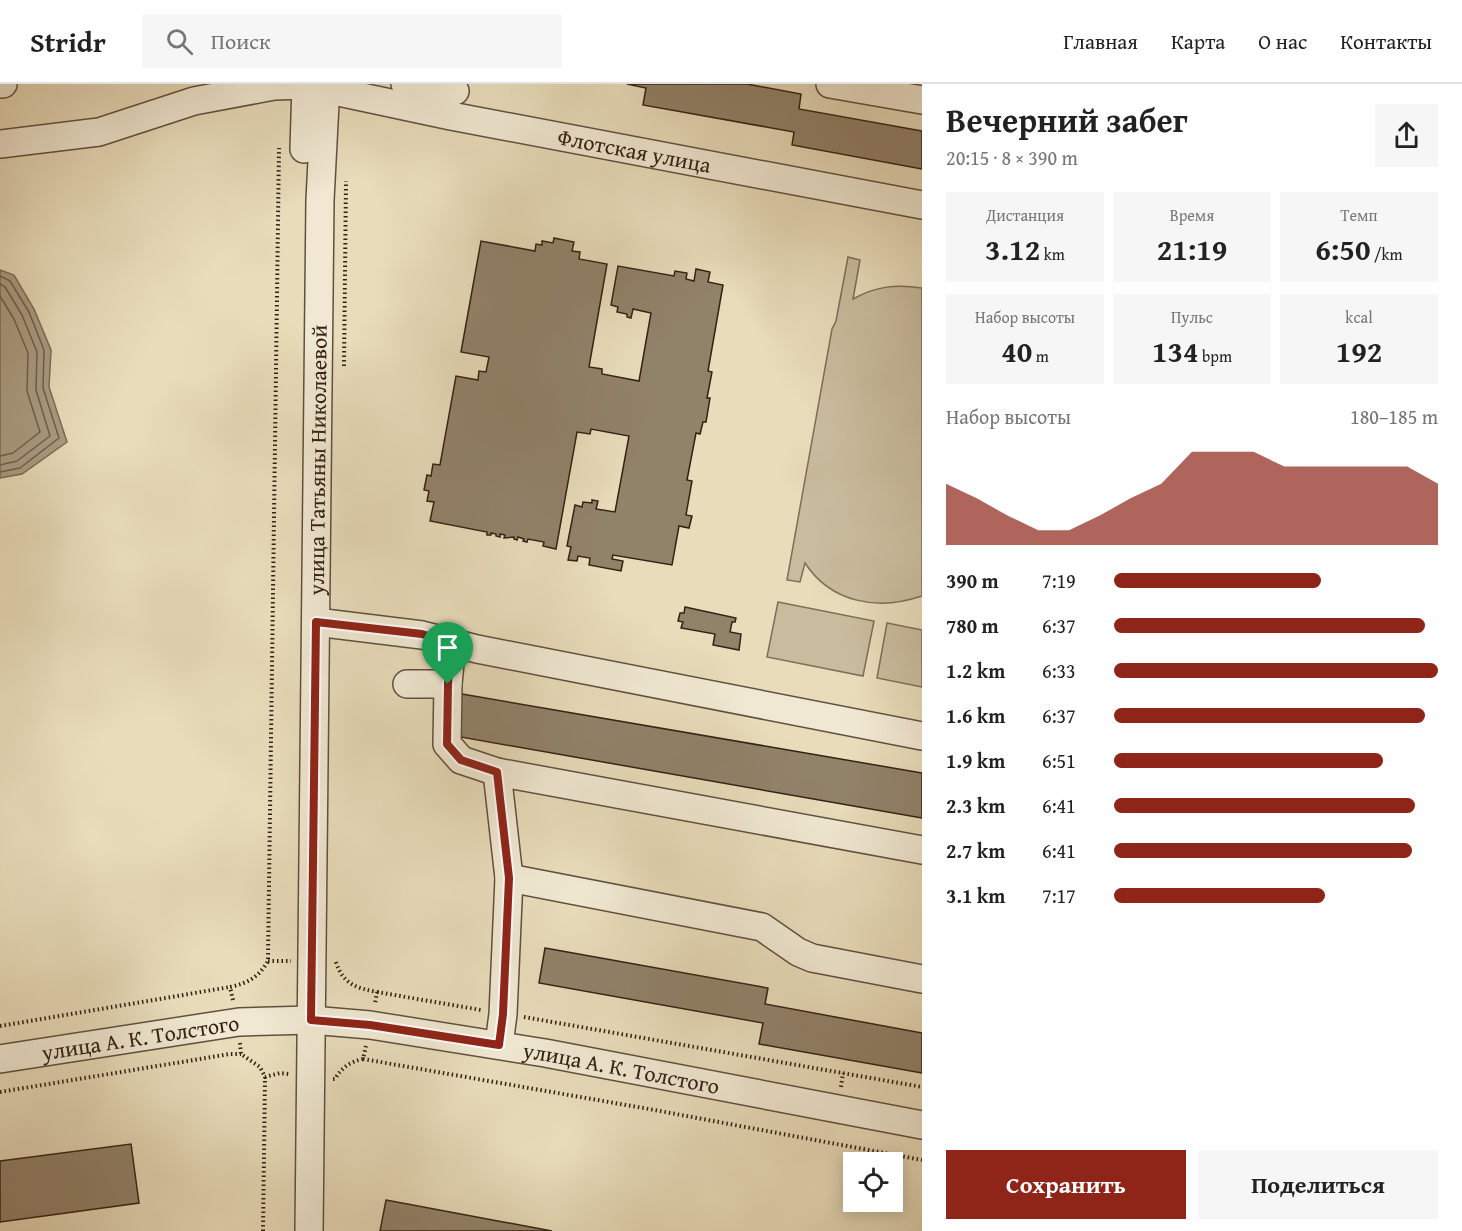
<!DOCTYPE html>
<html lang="ru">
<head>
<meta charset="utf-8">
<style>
  body { margin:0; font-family:"Gentium Book Plus",serif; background:#f6f6f6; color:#222; height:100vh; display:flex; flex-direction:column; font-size:22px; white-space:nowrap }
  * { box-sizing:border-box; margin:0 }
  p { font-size:20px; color:#767676 }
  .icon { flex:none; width:33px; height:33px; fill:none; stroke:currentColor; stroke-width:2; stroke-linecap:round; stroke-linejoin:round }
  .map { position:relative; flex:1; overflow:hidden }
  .panel { display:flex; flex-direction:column; background:#fff; width:540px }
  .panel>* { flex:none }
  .controls { position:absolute; left:843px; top:1068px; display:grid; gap:12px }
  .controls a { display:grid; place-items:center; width:60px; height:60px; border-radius:0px; background:#fff; box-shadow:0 3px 15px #0003; font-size:30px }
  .pin { position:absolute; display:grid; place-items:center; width:51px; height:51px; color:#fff; margin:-62px -26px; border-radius:50% 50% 50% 0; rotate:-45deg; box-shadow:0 0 6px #0007 }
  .pin .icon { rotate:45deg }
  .round { display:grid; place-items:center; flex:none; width:63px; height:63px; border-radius:0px; background:#f6f6f6 }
  .headline { display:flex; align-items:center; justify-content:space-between; height:102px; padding:0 24px }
  h1 { font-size:33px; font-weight:700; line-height:45px }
  .stats { display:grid; grid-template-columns:repeat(3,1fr); gap:9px; height:102px; padding:6px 24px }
  .stats div { display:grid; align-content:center; border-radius:0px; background:#f6f6f6; text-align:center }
  .stats b { font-size:30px; font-weight:700 }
  .stats small { font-size:16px; font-weight:400 }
  .stats p { font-size:16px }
  .chart { height:168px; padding:12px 24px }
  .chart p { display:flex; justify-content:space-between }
  .chart svg { width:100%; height:108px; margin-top:6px; fill:#8f2418; opacity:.7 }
  .cta { display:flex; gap:12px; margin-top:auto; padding:12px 24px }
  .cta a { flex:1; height:69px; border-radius:0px; background:#8f2418; color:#fff; font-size:24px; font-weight:700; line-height:69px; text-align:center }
  .cta a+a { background:#f6f6f6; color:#222 }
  ul { padding:0 24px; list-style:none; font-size:20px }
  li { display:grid; grid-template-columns:96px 72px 1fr; align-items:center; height:45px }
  li i { height:15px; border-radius:8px; background:#8f2418 }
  header { display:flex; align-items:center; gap:36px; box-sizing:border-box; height:84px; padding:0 30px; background:#fff; border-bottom:2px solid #e0e0e0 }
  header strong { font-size:28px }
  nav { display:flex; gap:33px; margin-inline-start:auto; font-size:21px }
  .search { width:420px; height:54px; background:#f6f6f6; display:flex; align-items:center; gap:15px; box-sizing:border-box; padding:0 21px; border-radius:0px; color:#767676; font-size:22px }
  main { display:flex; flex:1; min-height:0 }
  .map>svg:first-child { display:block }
  .green { fill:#c9bc9e; stroke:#7e6e59; stroke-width:1.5 }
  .water { fill:#aa9c82; stroke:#7a6b56; stroke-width:1.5 }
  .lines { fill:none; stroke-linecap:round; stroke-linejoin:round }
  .shore { stroke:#6e5e4b; stroke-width:1.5 }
  .building { fill:#91826a; stroke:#332114; stroke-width:1.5 }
  .minor-casing { stroke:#60503e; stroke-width:30 }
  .path { stroke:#332114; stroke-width:4; stroke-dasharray:1.5 3; stroke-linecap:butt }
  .minor { stroke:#f0e8d2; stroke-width:27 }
  .route-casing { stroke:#fff; stroke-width:12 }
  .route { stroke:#8f2418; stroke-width:8 }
  .labels { text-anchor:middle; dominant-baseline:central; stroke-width:6; stroke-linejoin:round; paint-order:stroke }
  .street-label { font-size:22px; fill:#332114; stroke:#f0e8d2 }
</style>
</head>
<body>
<header>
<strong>Stridr</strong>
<div class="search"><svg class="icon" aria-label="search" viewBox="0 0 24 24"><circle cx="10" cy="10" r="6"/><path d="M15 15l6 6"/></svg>Поиск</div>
<nav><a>Главная</a><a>Карта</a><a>О нас</a><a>Контакты</a></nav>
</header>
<main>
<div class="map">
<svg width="922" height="1147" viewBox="0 0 922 1147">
  <rect width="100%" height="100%" fill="#e8dcba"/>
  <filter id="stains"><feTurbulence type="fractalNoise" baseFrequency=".00333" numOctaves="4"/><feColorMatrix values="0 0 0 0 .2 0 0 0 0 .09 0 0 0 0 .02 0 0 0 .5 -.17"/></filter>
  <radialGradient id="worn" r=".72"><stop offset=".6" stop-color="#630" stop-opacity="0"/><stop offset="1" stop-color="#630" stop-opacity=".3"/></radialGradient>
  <g class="green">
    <path d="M848,173L860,176L853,215C876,202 896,200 922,204V512C878,527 831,519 805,479L800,498L787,496L832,245L836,237Z"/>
    <path d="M778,518L874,537L863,592L767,573Z"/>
    <path d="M887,539L922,546V603L877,594Z"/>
  </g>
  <path class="water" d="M0,186L14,191L34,225L51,266L49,303L67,358L22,390L0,394Z"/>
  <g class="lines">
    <g class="shore">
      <path d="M0,192L10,197L29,228L44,266L43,304L59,354L20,384L0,388"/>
      <path d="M0,200L5,203L22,231L37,268L36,306L50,352L17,377L0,381"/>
      <path d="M0,212L14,235L28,269L27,307L40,348L13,369L0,372"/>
    </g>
  </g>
  <g class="building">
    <path d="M627,0H747L801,10L799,25L922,47V85L792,61L794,48L643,21L646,4Z"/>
    <path d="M554,154L574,158L572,167L580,168L579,175L607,180L589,283L602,285V290L639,297L651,229L633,225L631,234L627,233V230L617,228L618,223L611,221L618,182L674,192L675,187L687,189L686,195L694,197L696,185L710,188L708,198L723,201L708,287L712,288L707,314H710L706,338H703L700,350L696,349L687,396L692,397L686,431L692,432L689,444L679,442L672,481L613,471L612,475L623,477L621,487L589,481L590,474L578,472L577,477L568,476L571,463L567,462L575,421L582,423L583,418L592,419V416L598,417L596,425L615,428L629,352L591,345L590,350L577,348L556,465L543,462L544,458L528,455L527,458L523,457L524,455L518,453L517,456L514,455V453L504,454L505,451L500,450V453L496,452V450L491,449V451H487V448L430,437L434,418L427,417L429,407L424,406L427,391L431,392L433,380L440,381L456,292L478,296L479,287L486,288L489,273L461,268L481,157L535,167L536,160L542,161V157L553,159Z"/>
    <path d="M685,523L736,534L735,538H732L730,548L741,550L739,566L713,561L715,550L681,544L683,538L678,537L680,529H684Z"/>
    <path d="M462,610L922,689V734L455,652Z"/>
    <path d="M545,864L768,904L765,920L922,949V989L759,960L763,939L539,899Z"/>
    <path d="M131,1060L139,1119L0,1138V1077Z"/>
    <path d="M386,1116L552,1147H380Z"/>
  </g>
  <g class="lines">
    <g class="minor-casing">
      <g id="minor">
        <path d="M0,0H3"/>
        <path d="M405,0L455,7"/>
        <path d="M830,0L922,16"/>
        <path id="s1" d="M0,60L99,48L194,17L274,2L306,1L451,32L922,121"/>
        <path d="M304,65L306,0"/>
        <path d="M316,538L422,551L477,565L922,652"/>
        <path d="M452,559L448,600L447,660L461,676L497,688L922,766"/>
        <path d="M407,600H448"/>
        <path d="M497,688L509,794L503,930L499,961"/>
        <path d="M509,794L762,843L798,868L812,874L922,895"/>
        <path id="s2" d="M0,975L239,938L311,936L370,941L545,969L922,1041"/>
        <path id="s3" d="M309,1147L320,116L326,0"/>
      </g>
    </g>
    <g class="path">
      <path d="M344,282L346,97"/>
      <path d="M268,877H291"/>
      <path d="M336,878C343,900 356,904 377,908L375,919"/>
      <path d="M377,908L481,926"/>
      <path d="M233,916L230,903C248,899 259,893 268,877L279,64"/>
      <path d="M524,933L922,1003"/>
      <path d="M0,942L230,903"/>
      <path d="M240,959L241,970L260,983L265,993L280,989L289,990"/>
      <path d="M363,975L649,1025L922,1076"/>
      <path d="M333,995H335C342,983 350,978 363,975L366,962"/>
      <path d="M841,1003L843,989"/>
      <path d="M0,1008L230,970H241"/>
      <path d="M263,1147L265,993"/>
    </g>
    <use href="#minor" class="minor"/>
  </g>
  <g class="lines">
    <g class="route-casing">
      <path id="route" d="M316,538L422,550L452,559L448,600L447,660L461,676L497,688L509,794L503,930L499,961L370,941L311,936Z"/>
    </g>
    <use href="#route" class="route"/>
  </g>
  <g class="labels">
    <g class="street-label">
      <text stroke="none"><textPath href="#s1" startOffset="648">Флотская улица</textPath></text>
      <text stroke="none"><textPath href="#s3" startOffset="771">улица Татьяны Николаевой</textPath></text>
      <text stroke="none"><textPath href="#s2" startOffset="142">улица А. К. Толстого</textPath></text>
      <text stroke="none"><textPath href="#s2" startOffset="628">улица А. К. Толстого</textPath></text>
    </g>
  </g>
  <rect width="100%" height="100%" filter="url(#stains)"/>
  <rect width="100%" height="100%" fill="url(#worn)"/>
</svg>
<div class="controls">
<a><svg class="icon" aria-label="locate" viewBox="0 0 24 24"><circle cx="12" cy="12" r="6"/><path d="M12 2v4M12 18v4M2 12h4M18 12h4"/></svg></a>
</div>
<div class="pin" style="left:448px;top:600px;background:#1e9e55"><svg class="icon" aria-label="arrive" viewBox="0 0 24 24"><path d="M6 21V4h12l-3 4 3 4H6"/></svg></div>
</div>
<section class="panel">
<div class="headline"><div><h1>Вечерний забег</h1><p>20:15 · 8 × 390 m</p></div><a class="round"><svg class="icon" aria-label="share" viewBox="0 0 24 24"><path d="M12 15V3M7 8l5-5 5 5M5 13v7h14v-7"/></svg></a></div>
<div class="stats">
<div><p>Дистанция</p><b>3.12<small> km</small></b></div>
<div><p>Время</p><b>21:19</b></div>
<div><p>Темп</p><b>6:50<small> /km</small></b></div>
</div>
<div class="stats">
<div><p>Набор высоты</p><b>40<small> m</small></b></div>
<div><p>Пульс</p><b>134<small> bpm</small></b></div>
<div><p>kcal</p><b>192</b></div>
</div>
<div class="chart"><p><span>Набор высоты</span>180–185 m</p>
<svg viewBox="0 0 160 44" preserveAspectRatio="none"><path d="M0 44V19L10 25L20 32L30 38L40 38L50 32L60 25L70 19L80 6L90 6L100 6L110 12L120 12L130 12L140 12L150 12L160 19V44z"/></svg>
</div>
<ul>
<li><b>390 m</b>7:19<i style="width:64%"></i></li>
<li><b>780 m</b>6:37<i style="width:96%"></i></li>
<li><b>1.2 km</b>6:33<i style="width:100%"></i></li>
<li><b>1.6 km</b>6:37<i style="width:96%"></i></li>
<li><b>1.9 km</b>6:51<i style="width:83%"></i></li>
<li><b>2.3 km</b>6:41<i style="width:93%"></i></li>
<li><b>2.7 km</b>6:41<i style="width:92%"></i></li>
<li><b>3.1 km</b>7:17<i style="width:65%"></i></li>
</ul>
<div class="cta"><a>Сохранить</a><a>Поделиться</a></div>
</section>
</main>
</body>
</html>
